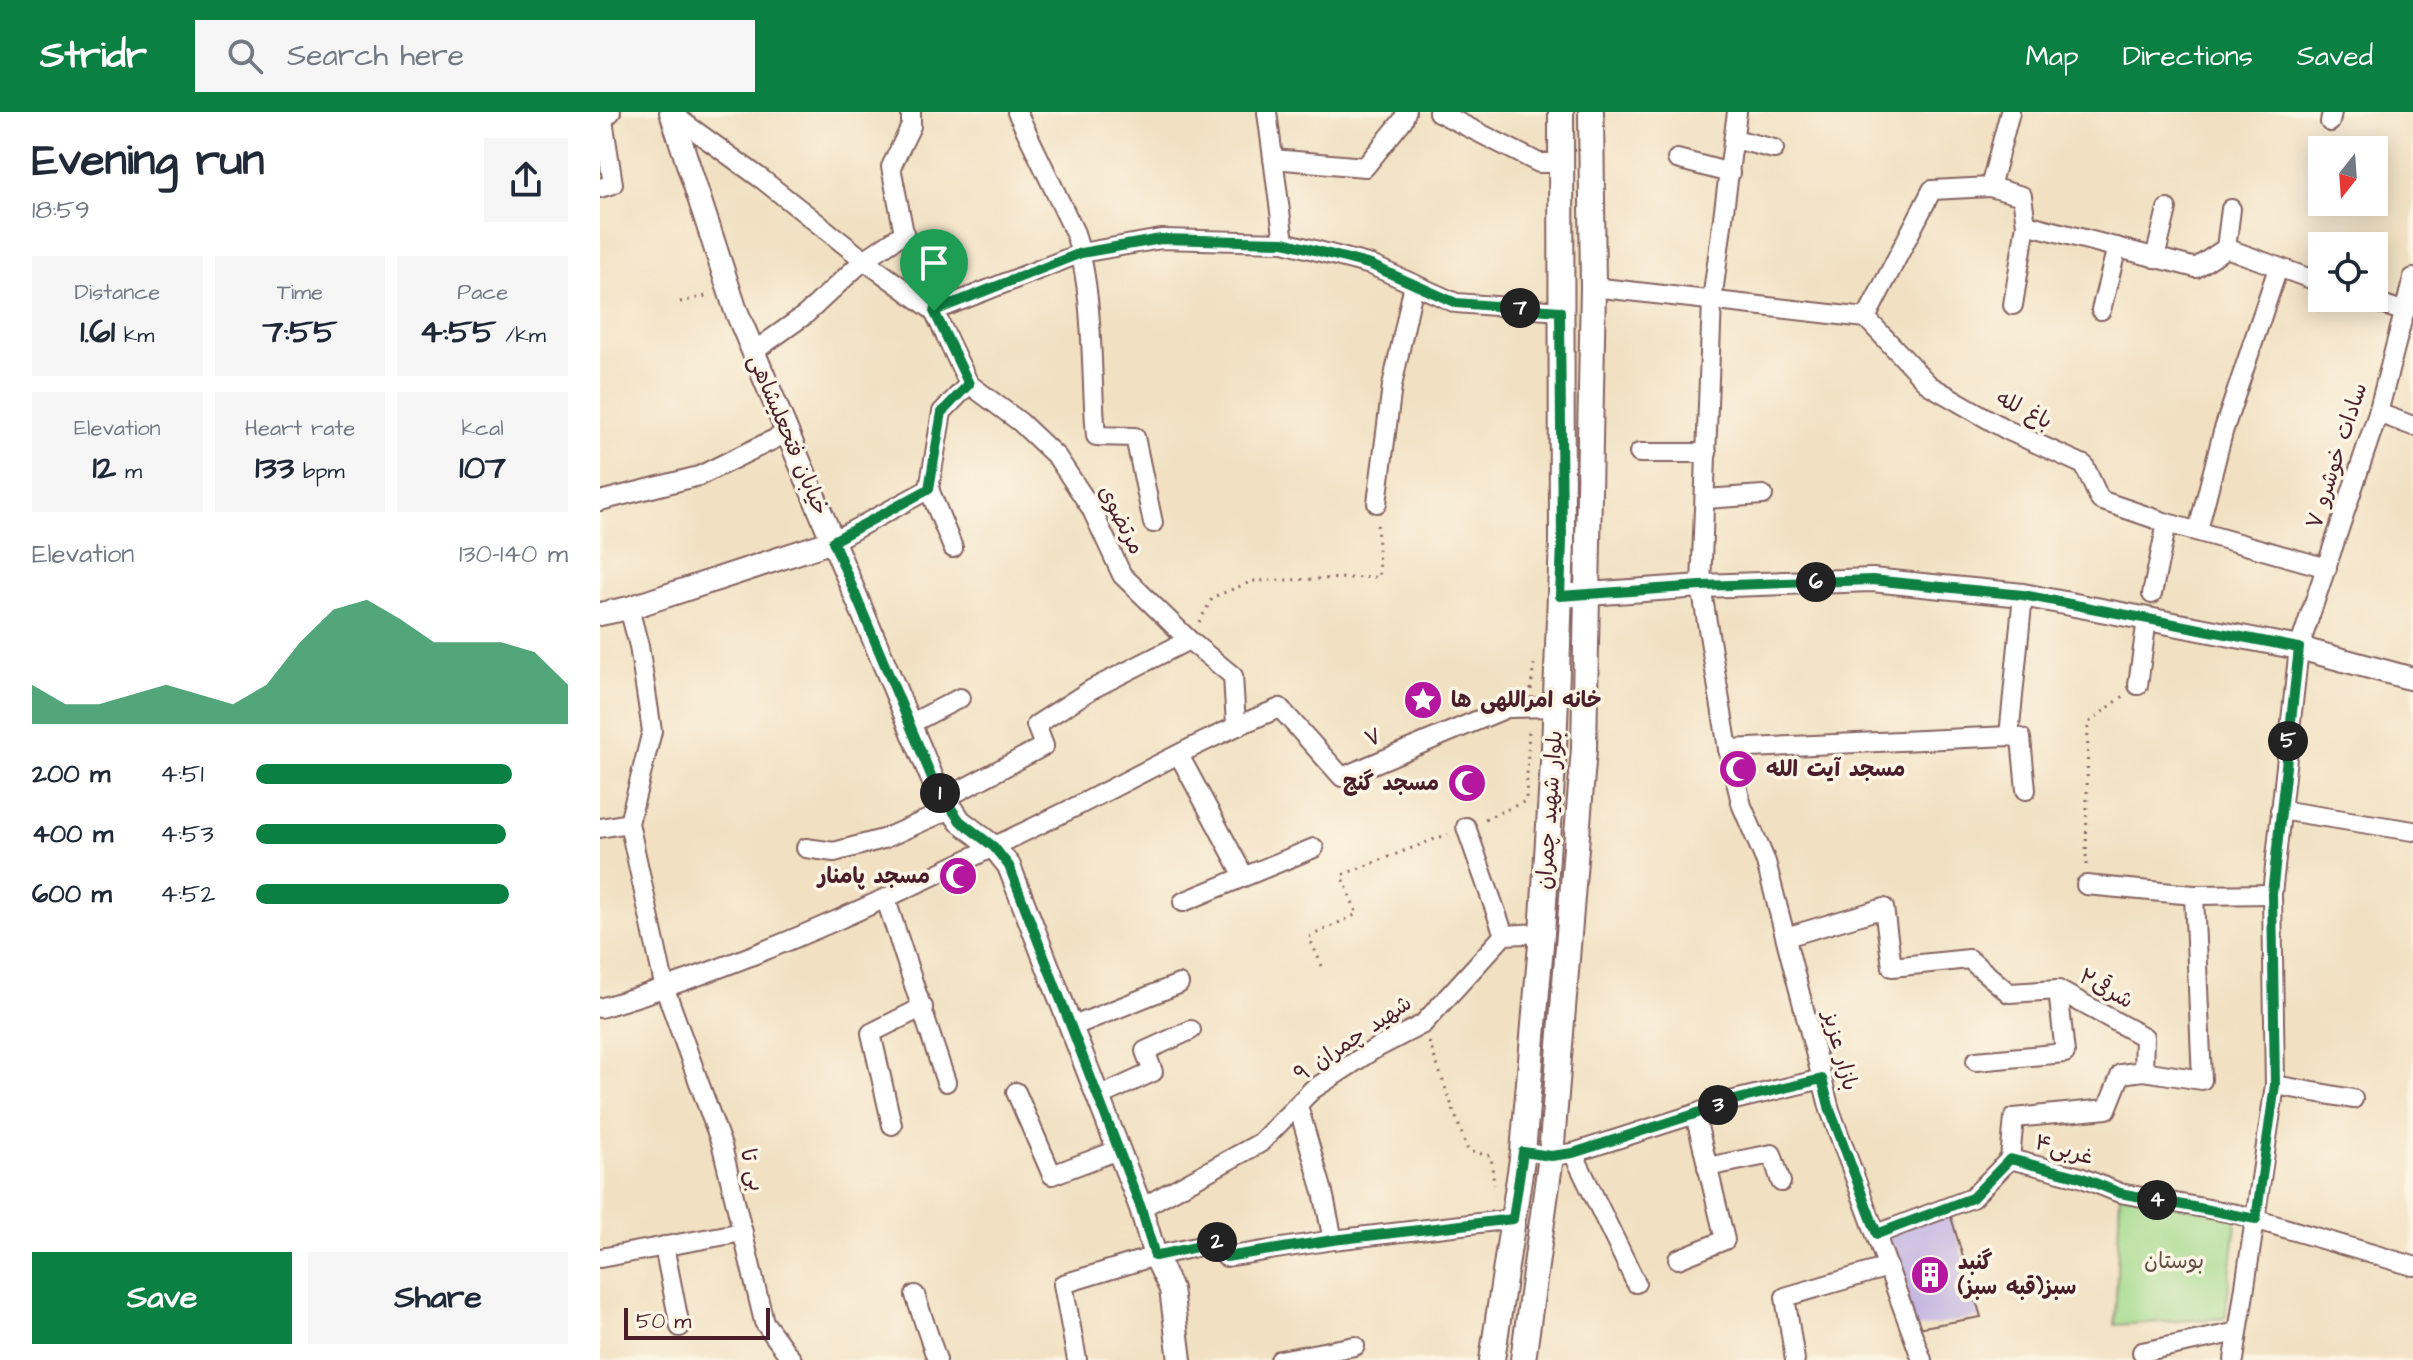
<!DOCTYPE html>
<html lang="en">
<head>
<meta charset="utf-8">
<style>
  body { margin:0; font-family:"Architects Daughter","Playpen Sans Arabic",sans-serif; background:#f6f6f7; color:#1f2937; height:100vh; display:flex; flex-direction:column; font-size:30px; white-space:nowrap }
  * { box-sizing:border-box; margin:0 }
  p { font-size:26px; color:#747a83 }
  .icon { flex:none; width:44px; height:44px; fill:none; stroke:currentColor; stroke-width:2; stroke-linecap:round; stroke-linejoin:round }
  .map { position:relative; flex:1; overflow:hidden }
  .details { display:flex; flex-direction:column; background:#fff; width:600px }
  .details>* { flex:none }
  .needle { width:52px; rotate:197deg }
  .controls { position:absolute; left:1708px; top:24px; display:grid; gap:16px }
  .controls a { display:grid; place-items:center; width:80px; height:80px; border-radius:0px; background:#fff; box-shadow:0 4px 20px #0003; font-size:40px }
  .scale { position:absolute; left:24px; bottom:20px; width:146px; box-sizing:border-box; padding-left:8px; border:4px solid #4a1f2b; border-top:0; font-size:22px; line-height:28px; white-space:nowrap; color:#4a1f2b; -webkit-text-stroke:6px #fcf5e5; paint-order:stroke }
  .pin { position:absolute; display:grid; place-items:center; width:68px; height:68px; color:#fff; margin:-82px -34px; border-radius:50% 50% 50% 0; rotate:-45deg; box-shadow:0 0 8px #0007 }
  .pin .icon { rotate:45deg }
  .km { position:absolute; width:40px; height:40px; margin:-20px; border-radius:50%; background:#222; color:#fff; font-size:22px; line-height:40px; text-align:center }
  .round { display:grid; place-items:center; flex:none; width:84px; height:84px; border-radius:0px; background:#f6f6f7 }
  .overview { display:flex; align-items:center; justify-content:space-between; height:136px; padding:0 32px }
  h1 { font-size:44px; font-weight:700; line-height:60px }
  .figures { display:grid; grid-template-columns:repeat(3,1fr); gap:12px; height:136px; padding:8px 32px }
  .figures div { display:grid; align-content:center; border-radius:0px; background:#f6f6f7; text-align:center }
  .figures b { font-size:34px; font-weight:700 }
  .figures small { font-size:22px; font-weight:400 }
  .figures p { font-size:22px }
  .chart { height:224px; padding:16px 32px }
  .chart p { display:flex; justify-content:space-between }
  .chart svg { width:100%; height:144px; margin-top:8px; fill:#0b8043; opacity:.7 }
  .cta { display:flex; gap:16px; margin-top:auto; padding:16px 32px }
  .cta a { flex:1; height:92px; border-radius:0px; background:#0b8043; color:#fff; font-size:32px; font-weight:700; line-height:92px; text-align:center }
  .cta a+a { background:#f6f6f7; color:#1f2937 }
  ul { padding:0 32px; list-style:none; font-size:26px }
  li { display:grid; grid-template-columns:128px 96px 1fr; align-items:center; height:60px }
  li i { height:20px; border-radius:10px; background:#0b8043 }
  header { display:flex; align-items:center; gap:48px; box-sizing:border-box; height:112px; padding:0 40px; background:#0b8043; color:#fff }
  header strong { font-size:38px }
  nav { display:flex; gap:44px; margin-inline-start:auto; font-size:28px }
  .search { width:560px; height:72px; background:#f6f6f7; display:flex; align-items:center; gap:20px; box-sizing:border-box; padding:0 28px; border-radius:0px; color:#747a83; font-size:30px }
  main { display:flex; flex:1; min-height:0 }
  .map>svg:first-child { display:block }
  .green { fill:#a1d98b; stroke:#767c5b; stroke-width:2 }
  .building { fill:#c5b7e2 }
  .lines { fill:none; stroke-linecap:round; stroke-linejoin:round }
  .minor-casing { stroke:#846360; stroke-width:22 }
  .tertiary-casing { stroke:#846360; stroke-width:26 }
  .secondary-casing { stroke:#846360; stroke-width:28 }
  .path { stroke:#846360; stroke-width:3; stroke-dasharray:2 6; stroke-linecap:butt }
  .minor { stroke:#fff; stroke-width:18 }
  .tertiary { stroke:#fff; stroke-width:22 }
  .secondary { stroke:#fff; stroke-width:24 }
  .route-casing { stroke:#fff; stroke-width:16 }
  .route { stroke:#0b8043; stroke-width:10 }
  .labels { text-anchor:middle; dominant-baseline:central; stroke-width:7; stroke-linejoin:round; paint-order:stroke }
  .street-label { font-size:22px; fill:#4a1f2b; stroke:#fcf5e5 }
  .poi-label { font-size:22px; font-weight:bold; fill:#4a1f2b; stroke:#fcf5e5; text-anchor:start }
  .park-label { font-size:22px; fill:#604e43; stroke:#fcf5e5 }
</style>
</head>
<body>
<header>
<strong>Stridr</strong>
<div class="search"><svg class="icon" aria-label="search" viewBox="0 0 24 24"><circle cx="10" cy="10" r="6"/><path d="M15 15l6 6"/></svg>Search here</div>
<nav><a>Map</a><a>Directions</a><a>Saved</a></nav>
</header>
<main>
<section class="details">
<div class="overview"><div><h1>Evening run</h1><p>18:59</p></div><a class="round"><svg class="icon" aria-label="share" viewBox="0 0 24 24"><path d="M12 15V3M7 8l5-5 5 5M5 13v7h14v-7"/></svg></a></div>
<div class="figures">
<div><p>Distance</p><b>1.61<small> km</small></b></div>
<div><p>Time</p><b>7:55</b></div>
<div><p>Pace</p><b>4:55<small> /km</small></b></div>
</div>
<div class="figures">
<div><p>Elevation</p><b>12<small> m</small></b></div>
<div><p>Heart rate</p><b>133<small> bpm</small></b></div>
<div><p>kcal</p><b>107</b></div>
</div>
<div class="chart"><p><span>Elevation</span>130–140 m</p>
<svg viewBox="0 0 160 44" preserveAspectRatio="none"><path d="M0 44V32L10 38L20 38L30 35L40 32L50 35L60 38L70 32L80 19L90 9L100 6L110 12L120 19L130 19L140 19L150 22L160 32V44z"/></svg>
</div>
<ul>
<li><b>200 m</b>4:51<i style="width:82%"></i></li>
<li><b>400 m</b>4:53<i style="width:80%"></i></li>
<li><b>600 m</b>4:52<i style="width:81%"></i></li>
</ul>
<div class="cta"><a>Save</a><a>Share</a></div>
</section>
<div class="map">
<svg width="1813" height="1248" viewBox="0 0 1813 1248">
  <rect width="100%" height="100%" fill="#fcf5e5"/>
  <filter id="ink" filterUnits="userSpaceOnUse"><feTurbulence type="fractalNoise" baseFrequency=".0125" numOctaves="2"/><feDisplacementMap in="SourceGraphic" scale="16" xChannelSelector="R" yChannelSelector="G"/><feConvolveMatrix kernelMatrix="1 2 1 2 8 2 1 2 1" color-interpolation-filters="sRGB"/></filter>
  <filter id="wash" filterUnits="userSpaceOnUse"><feTurbulence type="fractalNoise" baseFrequency=".006" numOctaves="4" result="noise"/><feDisplacementMap in="SourceGraphic" scale="32" xChannelSelector="R" yChannelSelector="G"/><feGaussianBlur stdDeviation="1.8" result="paint"/><feColorMatrix in="noise" values="0 0 0 0 0 0 0 0 0 0 0 0 0 0 0 0 0 1.4 0 .05"/><feComposite in="paint" operator="in"/></filter>
  <g filter="url(#wash)">
    <rect width="100%" height="100%" fill="#f1e0c1"/>
    <path class="green" d="M1520,1081L1637,1102L1625,1206L1515,1213Z"/>
    <g id="blocks">
      <path class="building" d="M1348,1095L1381,1205L1311,1217L1277,1122Z"/>
    </g>
  </g>
  <g filter="url(#ink)">
    <use href="#blocks" fill-opacity="0" stroke="#846360" stroke-width="2"/>
    <g class="lines">
      <g class="minor-casing">
        <g id="minor">
          <path d="M417,0L475,121C495,185 490,257 496,324L535,325L553,411"/>
          <path d="M667,0L684,130"/>
          <path d="M838,0L939,51H960"/>
          <path d="M1137,0L1112,189L1101,474L1128,637L1142,694L1166,750L1230,998L1322,1248"/>
          <path d="M72,2L163,68L264,148L334,199L369,272L342,300L329,377L233,429"/>
          <path d="M1730,10L1732,0"/>
          <path d="M1134,27L1174,37"/>
          <path d="M673,47L765,55L803,8L806,0"/>
          <path d="M1077,47L1130,61"/>
          <path d="M1390,75L1422,84L1426,112L1596,156L1626,136L1722,171"/>
          <path d="M0,76L13,72L3,8L11,0"/>
          <path d="M1626,136L1631,97"/>
          <path d="M1555,146L1567,97"/>
          <path d="M993,175L1266,206"/>
          <path d="M1764,186L1805,200"/>
          <path d="M1413,193L1426,112"/>
          <path d="M1501,198L1517,135"/>
          <path d="M334,199L481,141L561,127L684,130L771,153L856,191L960,199"/>
          <path d="M1266,206L1329,273L1407,318L1484,353L1500,388L1567,411L1727,456"/>
          <path d="M1266,206L1332,78L1390,75L1410,0"/>
          <path d="M153,240L205,203L264,148L304,121L291,55L311,14V0"/>
          <path d="M369,272L420,310L457,345L491,396L522,463L589,528L633,564L636,613"/>
          <path d="M1778,301L1813,314"/>
          <path d="M1039,341H1107"/>
          <path d="M329,377L353,436"/>
          <path d="M1105,387L1163,383"/>
          <path d="M0,389L99,364L187,321"/>
          <path d="M777,391L792,274L814,172"/>
          <path d="M1598,418L1623,320L1678,156"/>
          <path d="M1552,482L1567,411"/>
          <path d="M29,496L39,534L52,619L29,711L65,877L122,1034L164,1210L192,1248"/>
          <path d="M1538,573L1547,507"/>
          <path d="M310,612L360,586"/>
          <path d="M1409,624L1423,483"/>
          <path d="M1128,637L1409,624L1421,626L1426,678"/>
          <path d="M579,643L644,764"/>
          <path d="M344,687L444,634L436,613L492,577L589,528"/>
          <path d="M1680,698L1813,719"/>
          <path d="M866,715L904,823"/>
          <path d="M0,716L29,711"/>
          <path d="M206,736L234,740L283,727L351,697"/>
          <path d="M1486,773L1594,783L1672,782"/>
          <path d="M286,788L346,970"/>
          <path d="M583,790L714,736"/>
          <path d="M1186,825L1284,796L1292,855L1369,847L1409,881L1458,878L1544,925L1543,959L1602,968L1594,783"/>
          <path d="M0,896C165,848 319,772 473,696C541,662 609,624 680,596L742,665L907,596L956,595"/>
          <path d="M471,915L579,872"/>
          <path d="M1376,949L1465,941L1458,878"/>
          <path d="M1675,973L1753,987"/>
          <path d="M416,980L452,1063L518,1038"/>
          <path d="M498,985L553,960L545,939L591,918"/>
          <path d="M698,994L723,1080L733,1128"/>
          <path d="M292,1013L271,921L323,895"/>
          <path d="M973,1041L1036,1171"/>
          <path d="M951,1044L973,1041L1095,1002L1126,990L1222,967"/>
          <path d="M1410,1047L1414,1006L1507,997L1521,962L1543,959"/>
          <path d="M1107,1055L1172,1042L1181,1070"/>
          <path d="M541,1096L660,1031L712,978L773,938L823,912L904,823L942,821"/>
          <path d="M1277,1122L1372,1086L1410,1047L1480,1065L1520,1081L1637,1102L1813,1154"/>
          <path d="M64,1134L80,1215"/>
          <path d="M0,1146L143,1120"/>
          <path d="M1078,1147L1125,1128L1095,1002"/>
          <path d="M315,1183L337,1248"/>
          <path d="M1542,1240L1638,1220"/>
          <path d="M477,1248L463,1172L555,1144L623,1129L626,1145L733,1128L913,1107"/>
          <path d="M680,1248L755,1234"/>
          <path d="M1195,1248L1185,1185L1288,1155"/>
          <path d="M1634,1248L1675,973L1672,782L1699,536L1778,301L1813,166"/>
        </g>
      </g>
      <g class="tertiary-casing">
        <g id="tertiary">
          <path d="M71,0L135,196L335,673L360,709L394,735L409,754L541,1096L555,1144L571,1177L580,1248"/>
          <path d="M960,484L1101,474L1272,468L1423,483L1699,536L1813,567"/>
          <path d="M0,502L29,496L233,429"/>
        </g>
      </g>
      <g class="secondary-casing">
        <g id="secondary">
          <path d="M892,1248L923,1040L942,821L954,636L962,430L961,0"/>
          <path d="M923,1248L951,1044L984,637L993,175L991,0"/>
        </g>
      </g>
      <g class="path">
        <path d="M80,190L110,183"/>
        <path d="M599,510L613,485L653,469L779,465L777,407"/>
        <path d="M931,578L934,550"/>
        <path d="M885,707L926,689L929,614"/>
        <path d="M1486,753L1488,611L1525,583"/>
        <path d="M722,854L709,825L757,802L742,763L848,722"/>
        <path d="M829,930L868,1039L891,1044L894,1073"/>
      </g>
      <use href="#minor" class="minor"/>
      <use href="#tertiary" class="tertiary"/>
      <use href="#secondary" class="secondary"/>
    </g>
  </g>
  <g class="lines" filter="url(#ink)">
    <g class="route-casing">
      <path id="route" d="M561,127L684,130L771,153L856,191L960,199L962,430L960,484L1101,474L1272,468L1423,483L1699,536L1672,782L1675,973L1656,1107L1520,1081L1480,1065L1410,1047L1372,1086L1277,1122L1230,998L1222,967L1126,990L1095,1002L973,1041L951,1044L923,1040L913,1107L733,1128L626,1145L623,1129L555,1144L541,1096L409,754L394,735L360,709L335,673L233,429L329,377L342,300L369,272L334,199L481,141Z"/>
    </g>
    <use href="#route" class="route"/>
  </g>
  <defs>
    <g id="sight-disc" transform="scale(2)"><circle r="9.5" fill="#b5179e" stroke="#fcf5e5"/><path d="M0-6L1.8-2.2L6-1.7L2.9 1.2L3.7 5.4L0 3.3L-3.7 5.4L-2.9 1.2L-6-1.7L-1.8-2.2Z" fill="#fff"/></g>
    <g id="mosque-disc" transform="scale(2)"><circle r="9.5" fill="#b5179e" stroke="#fcf5e5"/><path d="M3.5-4.9A6 6 0 1 0 3.5 4.9A5 5 0 1 1 3.5-4.9Z" fill="#fff"/></g>
    <g id="building-disc" transform="scale(2)"><circle r="9.5" fill="#b5179e" stroke="#fcf5e5"/><path d="M-4-6H4V6H1V3H-1V6H-4ZM-2.5-4.3h1.7v1.8h-1.7ZM.8-4.3h1.7v1.8H.8ZM-2.5-1h1.7V.8h-1.7ZM.8-1h1.7V.8H.8Z" fill="#fff"/></g>
  </defs>
  <g fill-rule="evenodd">
    <use href="#sight-disc" x="823" y="588"/>
    <use href="#mosque-disc" x="1138" y="657"/>
    <use href="#mosque-disc" x="867" y="671"/>
    <use href="#mosque-disc" x="358" y="764"/>
    <use href="#building-disc" x="1330" y="1163"/>
  </g>
  <g class="labels">
    <g class="street-label">
      <text transform="translate(1424 298) rotate(27)">باغ لله</text>
      <text transform="translate(188 323) rotate(67)">خیابان فتحعلیشاهی</text>
      <text transform="translate(1737 344) rotate(-72)">سادات خوشرو ۷</text>
      <text transform="translate(521 408) rotate(63)">مرتضوی</text>
      <text transform="translate(773 626) rotate(-23)">۷</text>
      <text transform="translate(950 698) rotate(-86)">بلوار شهید چمران</text>
      <text transform="translate(1506 877) rotate(29)">شرقی۲</text>
      <text transform="translate(753 927) rotate(-34)">شهید چمران ۹</text>
      <text transform="translate(1240 939) rotate(75)">بازار عزیز</text>
      <text transform="translate(1464 1038) rotate(16)">غربی۴</text>
      <text transform="translate(152 1058) rotate(76)">بی تا</text>
    </g>
    <g class="poi-label">
      <text x="851" y="588">خانه امراللهی ها</text>
      <text x="1166" y="657">مسجد آیت الله</text>
      <text x="839" y="671" text-anchor="end">مسجد گنج</text>
      <text x="330" y="764" text-anchor="end">مسجد پامنار</text>
      <text x="1358" y="1150">گنبد<tspan x="1358" dy="25">سبز(قبه سبز)</tspan></text>
    </g>
    <g class="park-label">
      <text x="1574" y="1149">بوستان</text>
    </g>
  </g>
</svg>
<div class="controls">
<a><svg class="needle" viewBox="-14 -14 28 28"><path d="M0-13l5 13h-10z" fill="#e53935"/><path d="M0 13l5-13h-10z" fill="#747a83"/></svg></a>
<a><svg class="icon" aria-label="locate" viewBox="0 0 24 24"><circle cx="12" cy="12" r="6"/><path d="M12 2v4M12 18v4M2 12h4M18 12h4"/></svg></a>
</div>
<div class="scale">50 m</div>
<div class="pin" style="left:334px;top:199px;background:#1e9e55"><svg class="icon" aria-label="arrive" viewBox="0 0 24 24"><path d="M6 21V4h12l-3 4 3 4H6"/></svg></div>
<b class="km" style="left:340px;top:681px">1</b>
<b class="km" style="left:617px;top:1130px">2</b>
<b class="km" style="left:1118px;top:993px">3</b>
<b class="km" style="left:1557px;top:1088px">4</b>
<b class="km" style="left:1688px;top:629px">5</b>
<b class="km" style="left:1216px;top:470px">6</b>
<b class="km" style="left:920px;top:196px">7</b>
</div>
</main>
</body>
</html>
